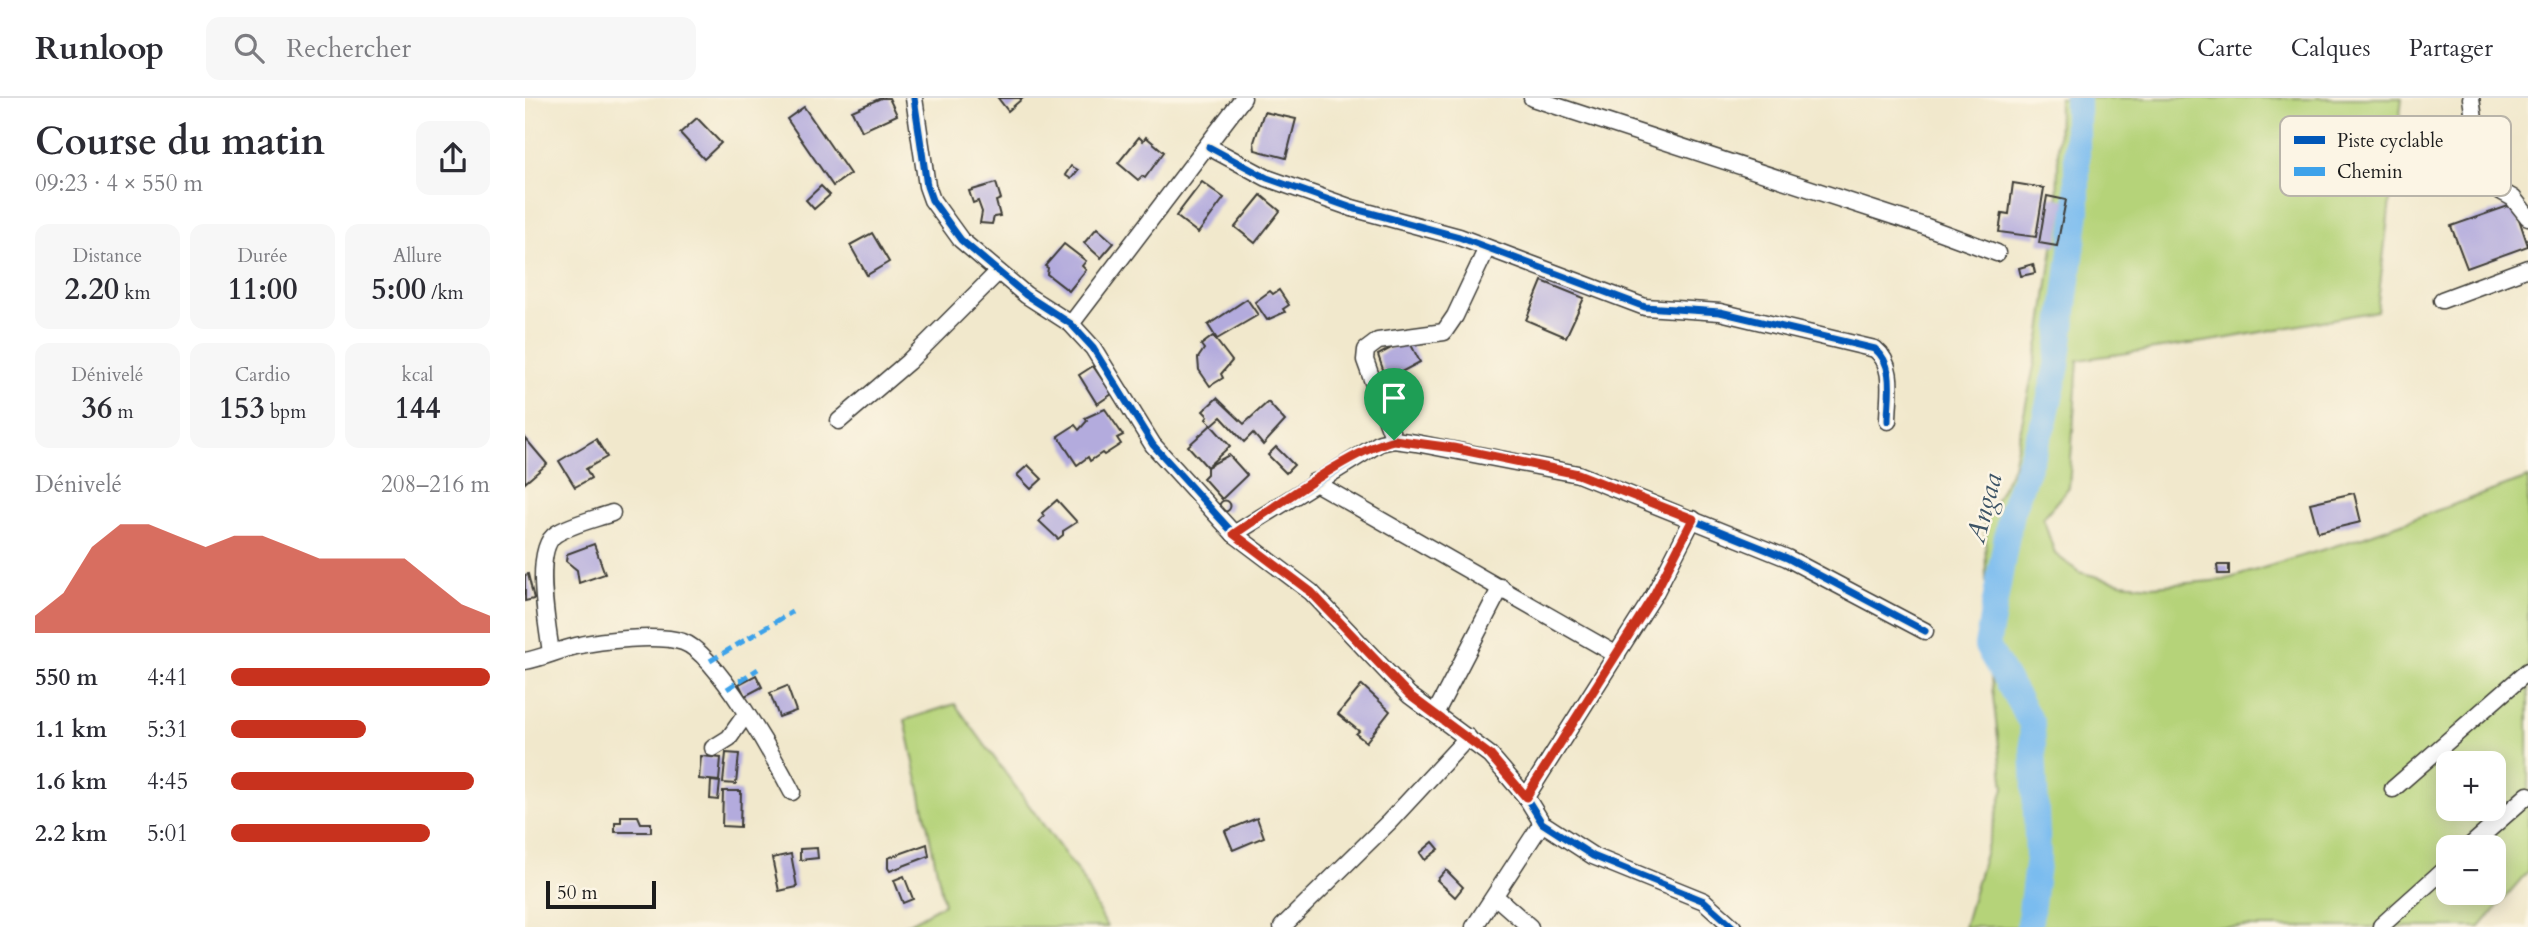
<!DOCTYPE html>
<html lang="fr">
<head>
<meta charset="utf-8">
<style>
  body { margin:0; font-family:Cardo,serif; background:#f7f7f7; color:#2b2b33; height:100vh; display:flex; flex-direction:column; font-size:26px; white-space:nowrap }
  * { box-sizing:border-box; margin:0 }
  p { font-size:23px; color:#7c7c81 }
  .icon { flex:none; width:38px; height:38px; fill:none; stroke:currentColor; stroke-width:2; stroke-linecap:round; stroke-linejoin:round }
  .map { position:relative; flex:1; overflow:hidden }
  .drawer { display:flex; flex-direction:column; background:#fff; width:525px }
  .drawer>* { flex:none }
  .fabs { position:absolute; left:1911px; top:653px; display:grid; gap:14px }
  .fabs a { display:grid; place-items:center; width:70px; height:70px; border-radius:14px; background:#fff; box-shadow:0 4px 18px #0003; font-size:35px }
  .scale { position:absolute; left:21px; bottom:18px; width:110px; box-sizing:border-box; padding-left:7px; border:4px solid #1c1c1c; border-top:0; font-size:19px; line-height:24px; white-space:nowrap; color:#1c1c1c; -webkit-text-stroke:5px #fcf5e5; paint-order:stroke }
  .pin { position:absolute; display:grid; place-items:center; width:60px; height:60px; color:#fff; margin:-72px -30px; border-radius:50% 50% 50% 0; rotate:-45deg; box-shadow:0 0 7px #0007 }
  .pin .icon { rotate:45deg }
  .round { display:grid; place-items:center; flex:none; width:74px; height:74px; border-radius:14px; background:#f7f7f7 }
  .headline { display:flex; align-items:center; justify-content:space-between; height:119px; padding:0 35px }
  h1 { font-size:38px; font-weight:600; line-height:52px }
  .metrics { display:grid; grid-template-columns:repeat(3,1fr); gap:10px; height:119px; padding:7px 35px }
  .metrics div { display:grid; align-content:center; border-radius:14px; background:#f7f7f7; text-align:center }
  .metrics b { font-size:30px; font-weight:600 }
  .metrics small { font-size:19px; font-weight:400 }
  .metrics p { font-size:19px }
  .chart { height:196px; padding:14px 35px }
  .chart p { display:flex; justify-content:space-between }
  .chart svg { width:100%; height:126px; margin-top:7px; fill:#c8321e; opacity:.7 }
  ul { padding:0 35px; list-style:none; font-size:23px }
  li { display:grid; grid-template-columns:112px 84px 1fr; align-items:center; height:52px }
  li i { height:18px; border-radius:9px; background:#c8321e }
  header { display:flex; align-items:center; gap:42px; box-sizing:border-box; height:98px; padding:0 35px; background:#fff; border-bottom:2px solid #e1e1e2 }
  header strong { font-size:33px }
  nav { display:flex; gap:38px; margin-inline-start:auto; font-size:24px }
  .search { width:490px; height:63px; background:#f7f7f7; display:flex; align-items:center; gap:18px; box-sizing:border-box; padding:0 24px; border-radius:14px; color:#7c7c81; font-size:26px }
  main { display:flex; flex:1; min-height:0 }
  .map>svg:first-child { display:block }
  .green { fill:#b5d379; stroke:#68784a; stroke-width:2; fill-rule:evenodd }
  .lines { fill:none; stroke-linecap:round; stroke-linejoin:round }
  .river { stroke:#7abcef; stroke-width:26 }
  .building { fill:#b3abdd }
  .minor-casing { stroke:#3c3b36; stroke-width:19 }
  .minor { stroke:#fff; stroke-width:16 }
  .quiet { stroke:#3da2ea; stroke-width:5; stroke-dasharray:10 5; stroke-linecap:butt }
  .cycleway-casing { stroke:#fcf5e5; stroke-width:11 }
  .cycleway { stroke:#0057b8; stroke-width:7 }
  .route-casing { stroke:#fff; stroke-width:14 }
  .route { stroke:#c8321e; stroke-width:9 }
  .labels { text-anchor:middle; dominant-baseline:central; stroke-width:5; stroke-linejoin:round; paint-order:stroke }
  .water-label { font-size:28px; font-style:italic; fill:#3d5466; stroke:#fcf5e5 }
  .key { fill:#fcf5e5; stroke:#b9b4a9; stroke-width:2 }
  .key-label { font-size:19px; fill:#1c1c1c }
</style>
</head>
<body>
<header>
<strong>Runloop</strong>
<div class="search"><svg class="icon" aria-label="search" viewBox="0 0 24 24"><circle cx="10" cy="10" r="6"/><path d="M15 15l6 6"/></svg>Rechercher</div>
<nav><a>Carte</a><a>Calques</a><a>Partager</a></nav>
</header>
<main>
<section class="drawer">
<div class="headline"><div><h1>Course du matin</h1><p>09:23 · 4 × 550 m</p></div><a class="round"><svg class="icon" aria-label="share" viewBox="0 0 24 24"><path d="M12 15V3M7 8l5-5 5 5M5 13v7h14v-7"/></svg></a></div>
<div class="metrics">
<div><p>Distance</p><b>2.20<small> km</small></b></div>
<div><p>Durée</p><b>11:00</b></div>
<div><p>Allure</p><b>5:00<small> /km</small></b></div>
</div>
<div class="metrics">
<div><p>Dénivelé</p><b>36<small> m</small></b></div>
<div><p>Cardio</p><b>153<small> bpm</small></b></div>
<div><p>kcal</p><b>144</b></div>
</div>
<div class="chart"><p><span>Dénivelé</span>208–216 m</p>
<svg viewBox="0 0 160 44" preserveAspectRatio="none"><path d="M0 44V38L10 30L20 14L30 6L40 6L50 10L60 14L70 10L80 10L90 14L100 18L110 18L120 18L130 18L140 26L150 34L160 38V44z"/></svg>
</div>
<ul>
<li><b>550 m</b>4:41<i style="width:100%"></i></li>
<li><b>1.1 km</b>5:31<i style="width:52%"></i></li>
<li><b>1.6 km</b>4:45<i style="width:94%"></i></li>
<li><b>2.2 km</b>5:01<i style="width:77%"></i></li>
</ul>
</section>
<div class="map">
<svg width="2003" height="829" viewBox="0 0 2003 829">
  <rect width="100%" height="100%" fill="#fcf5e5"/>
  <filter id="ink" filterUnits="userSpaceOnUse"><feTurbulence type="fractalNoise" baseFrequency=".0143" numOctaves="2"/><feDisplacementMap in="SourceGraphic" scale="14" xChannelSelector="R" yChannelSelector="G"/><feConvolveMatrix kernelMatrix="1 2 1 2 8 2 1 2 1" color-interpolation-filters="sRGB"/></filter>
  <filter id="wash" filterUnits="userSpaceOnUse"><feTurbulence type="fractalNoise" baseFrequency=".00686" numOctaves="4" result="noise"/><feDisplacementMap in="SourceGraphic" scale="28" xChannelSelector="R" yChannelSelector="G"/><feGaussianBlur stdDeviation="1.57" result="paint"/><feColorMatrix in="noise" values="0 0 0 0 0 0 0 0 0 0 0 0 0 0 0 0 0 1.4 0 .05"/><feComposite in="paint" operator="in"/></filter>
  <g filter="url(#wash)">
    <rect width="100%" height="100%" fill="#f1e8cc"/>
    <g class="green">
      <path d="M1534,0H1877L1852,213L1692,242L1553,262L1544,389L1518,420L1530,456L1554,474L1596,485L1627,488L1699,482L1829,442L2003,380V773L1955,829H1439L1479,690L1462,548L1460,423L1488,368L1516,235L1532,120ZM1923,665H1969V710H1923ZM1923,749H1969V794H1923Z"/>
      <path d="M430,606L555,777L582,829H377L419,806L380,622Z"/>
    </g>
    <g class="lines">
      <path class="river" d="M1504,829L1513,759L1507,626L1462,548L1486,415L1520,321L1532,268L1552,113V0"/>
    </g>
    <g id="blocks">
      <g class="building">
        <path d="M356,0H364L372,17L337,33L327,13Z"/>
        <path d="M473,0H498L483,13Z"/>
        <path d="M279,9L325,76L308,88L262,21Z"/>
        <path d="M739,14L771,21L761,60L730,52L729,44Z"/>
        <path d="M172,20L196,45L179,61L155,35Z"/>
        <path d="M614,39L618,43L621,39L639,54L620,80L617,78L613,82L593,65Z"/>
        <path d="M546,68L553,72L546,81L540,77Z"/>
        <path d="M677,84L699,100L673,135L651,118Z"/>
        <path d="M471,85L476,101L471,103L475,118L469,119L467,126L455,125L457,114L453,103L448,105L444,93Z"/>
        <path d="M1488,85L1519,90L1511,139L1474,134L1477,115L1484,116Z"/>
        <path d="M296,88L305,97L289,111L281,102Z"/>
        <path d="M736,97L755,113L730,145L710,129Z"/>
        <path d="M1522,98L1541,102L1532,148L1514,145Z"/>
        <path d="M1989,106L2003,148L1942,170L1926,128Z"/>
        <path d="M572,130L589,145L576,160L559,145Z"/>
        <path d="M347,135L364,164L342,177L325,147Z"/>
        <path d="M539,146L561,163L557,168L561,172L544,193L522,176L523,170L520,168Z"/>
        <path d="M1508,166L1510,175L1496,178L1494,170Z"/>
        <path d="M1017,183L1059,200L1041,239L1001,222Z"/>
        <path d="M754,192L764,207L758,211L760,214L742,222L730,204L745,193L748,196Z"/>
        <path d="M722,201L733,217L692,241L683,227Z"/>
        <path d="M688,238L707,263L696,276L698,280L685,288L674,272L673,260L679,251L676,247Z"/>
        <path d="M883,241L895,264L865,280L863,276L860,277L853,257Z"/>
        <path d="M568,268L587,296L572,306L554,277Z"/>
        <path d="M692,300L719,326L743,304L760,323L738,347L728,335L719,344L696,319L687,327L681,321L683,318L678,313Z"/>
        <path d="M580,311L598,337L592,340L596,346L579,357L577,355L565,363L563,359L552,367L533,338L550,327L554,332L562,323L560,320Z"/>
        <path d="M686,327L705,348L682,369L704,357L722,377L697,401L678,380L682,376V369L663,348Z"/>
        <path d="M0,340L22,366L0,385Z"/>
        <path d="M71,341L82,359L61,371L66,380L50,389L34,363Z"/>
        <path d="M751,349L769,367L761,375L743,357Z"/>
        <path d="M503,367L517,381L506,391L492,377Z"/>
        <path d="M1829,395L1836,424L1793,434L1785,405Z"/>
        <path d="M532,402L552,424L538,433V437L533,441L514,423L519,418L517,415Z"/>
        <circle cx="700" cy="408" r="5.5"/>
        <path d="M69,446L80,476L54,485L52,472L41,463L42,456Z"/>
        <path d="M1692,467H1704V476H1693Z"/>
        <path d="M3,476L9,501L0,503V477Z"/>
        <path d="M231,577L237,589L220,598L214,586Z"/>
        <path d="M837,587L865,613L841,644L831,636L834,633L813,616Z"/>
        <path d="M262,588L271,613L254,619L245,595Z"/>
        <path d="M201,655L214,656L211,686L198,685Z"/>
        <path d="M176,658L196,660L194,683L174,681Z"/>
        <path d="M186,683L195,684L193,702L185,701Z"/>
        <path d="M198,693H216L215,729L197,728Z"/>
        <path d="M96,718H113L116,725H126V734H90V724H96Z"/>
        <path d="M732,720L739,739L708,752L700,733Z"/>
        <path d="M908,744L914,751L900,762L895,755Z"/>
        <path d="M402,746L404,758L365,773L363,770V760Z"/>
        <path d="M292,750L293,760L275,762V751Z"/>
        <path d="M266,756L272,789L254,793L247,760Z"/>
        <path d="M921,772L938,789L930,799L912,782Z"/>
        <path d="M379,778L388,801L378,805L369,782Z"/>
      </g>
    </g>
  </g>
  <g filter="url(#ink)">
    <use href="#blocks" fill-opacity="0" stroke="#3c3b36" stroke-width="2"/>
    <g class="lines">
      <g class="minor-casing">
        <g id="minor">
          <path d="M389,0L402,88L407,102L436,142L501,197L546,226L568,250L628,347L709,436L786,494L884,597L965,657L1001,699L1017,725L1068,758L1179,803L1208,829"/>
          <path d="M1007,0L1399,128L1472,155"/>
          <path d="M1946,0L1955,61L1970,90L1988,100L2003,119"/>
          <path d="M684,49L742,80L827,110L934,139L1120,209L1195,214L1350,251C1371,268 1363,299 1363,323"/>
          <path d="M1917,202L2003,170"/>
          <path d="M546,226L718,0"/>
          <path d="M314,323L383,264L472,175"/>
          <path d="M869,342L840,262L841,252L853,243L919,234L930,218L962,150"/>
          <path d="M789,384L1092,557"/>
          <path d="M709,436L855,345L869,342L891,345L1053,376L1262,460L1400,533"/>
          <path d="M26,555C23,530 7,451 31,436C47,426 70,421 87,415"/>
          <path d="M0,563C17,560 34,552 51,548C76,542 134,536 158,544C191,555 250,661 267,694"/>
          <path d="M910,616L976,489"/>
          <path d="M188,650L204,640L221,616"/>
          <path d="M1868,691L2003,573"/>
          <path d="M1001,699L1129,497L1168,421"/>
          <path d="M1944,749L2003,697"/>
          <path d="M971,799L1005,829"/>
          <path d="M1856,828L1923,768"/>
          <path d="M757,829L864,724L943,639"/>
          <path d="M949,829L1017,725"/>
        </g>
      </g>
      <use href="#minor" class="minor"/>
      <g class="quiet">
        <path d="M185,563L267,514"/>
        <path d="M202,591L233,571"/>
      </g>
      <g class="cycleway-casing">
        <g id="cycleway">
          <path d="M389,0L402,88L407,102L436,142L501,197L546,226L568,250L628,347L709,436L786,494L884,597L965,657L1001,699L1017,725L1068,758L1179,803L1208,829"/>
          <path d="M684,49L742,80L827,110L934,139L1120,209L1195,214L1350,251C1371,268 1363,299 1363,323"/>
          <path d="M709,436L855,345L869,342L891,345L1053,376L1262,460L1400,533"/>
        </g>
      </g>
      <use href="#cycleway" class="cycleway"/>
    </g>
  </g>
  <g class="lines" filter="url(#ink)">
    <g class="route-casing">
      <path id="route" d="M869,342L928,350L1053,376L1168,421L1129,497L1001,699L965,657L884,597L786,494L709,436C751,409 824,353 869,342Z"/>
    </g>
    <use href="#route" class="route"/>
  </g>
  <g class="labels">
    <g class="water-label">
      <text transform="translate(1459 410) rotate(-75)">Angaa</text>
    </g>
  </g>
  <rect x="1755" y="18" width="231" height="80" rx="10" class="key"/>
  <rect x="1769" y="38" width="31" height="8" fill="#0057b8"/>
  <rect x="1769" y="69" width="31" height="9" fill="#3da2ea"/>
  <g class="key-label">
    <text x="1812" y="49">Piste cyclable</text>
    <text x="1812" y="80">Chemin</text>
  </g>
</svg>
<div class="fabs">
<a>+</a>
<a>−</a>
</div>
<div class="scale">50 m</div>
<div class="pin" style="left:869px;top:342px;background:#1e9e55"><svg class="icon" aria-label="arrive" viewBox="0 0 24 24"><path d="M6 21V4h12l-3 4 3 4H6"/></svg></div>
</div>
</main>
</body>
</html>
